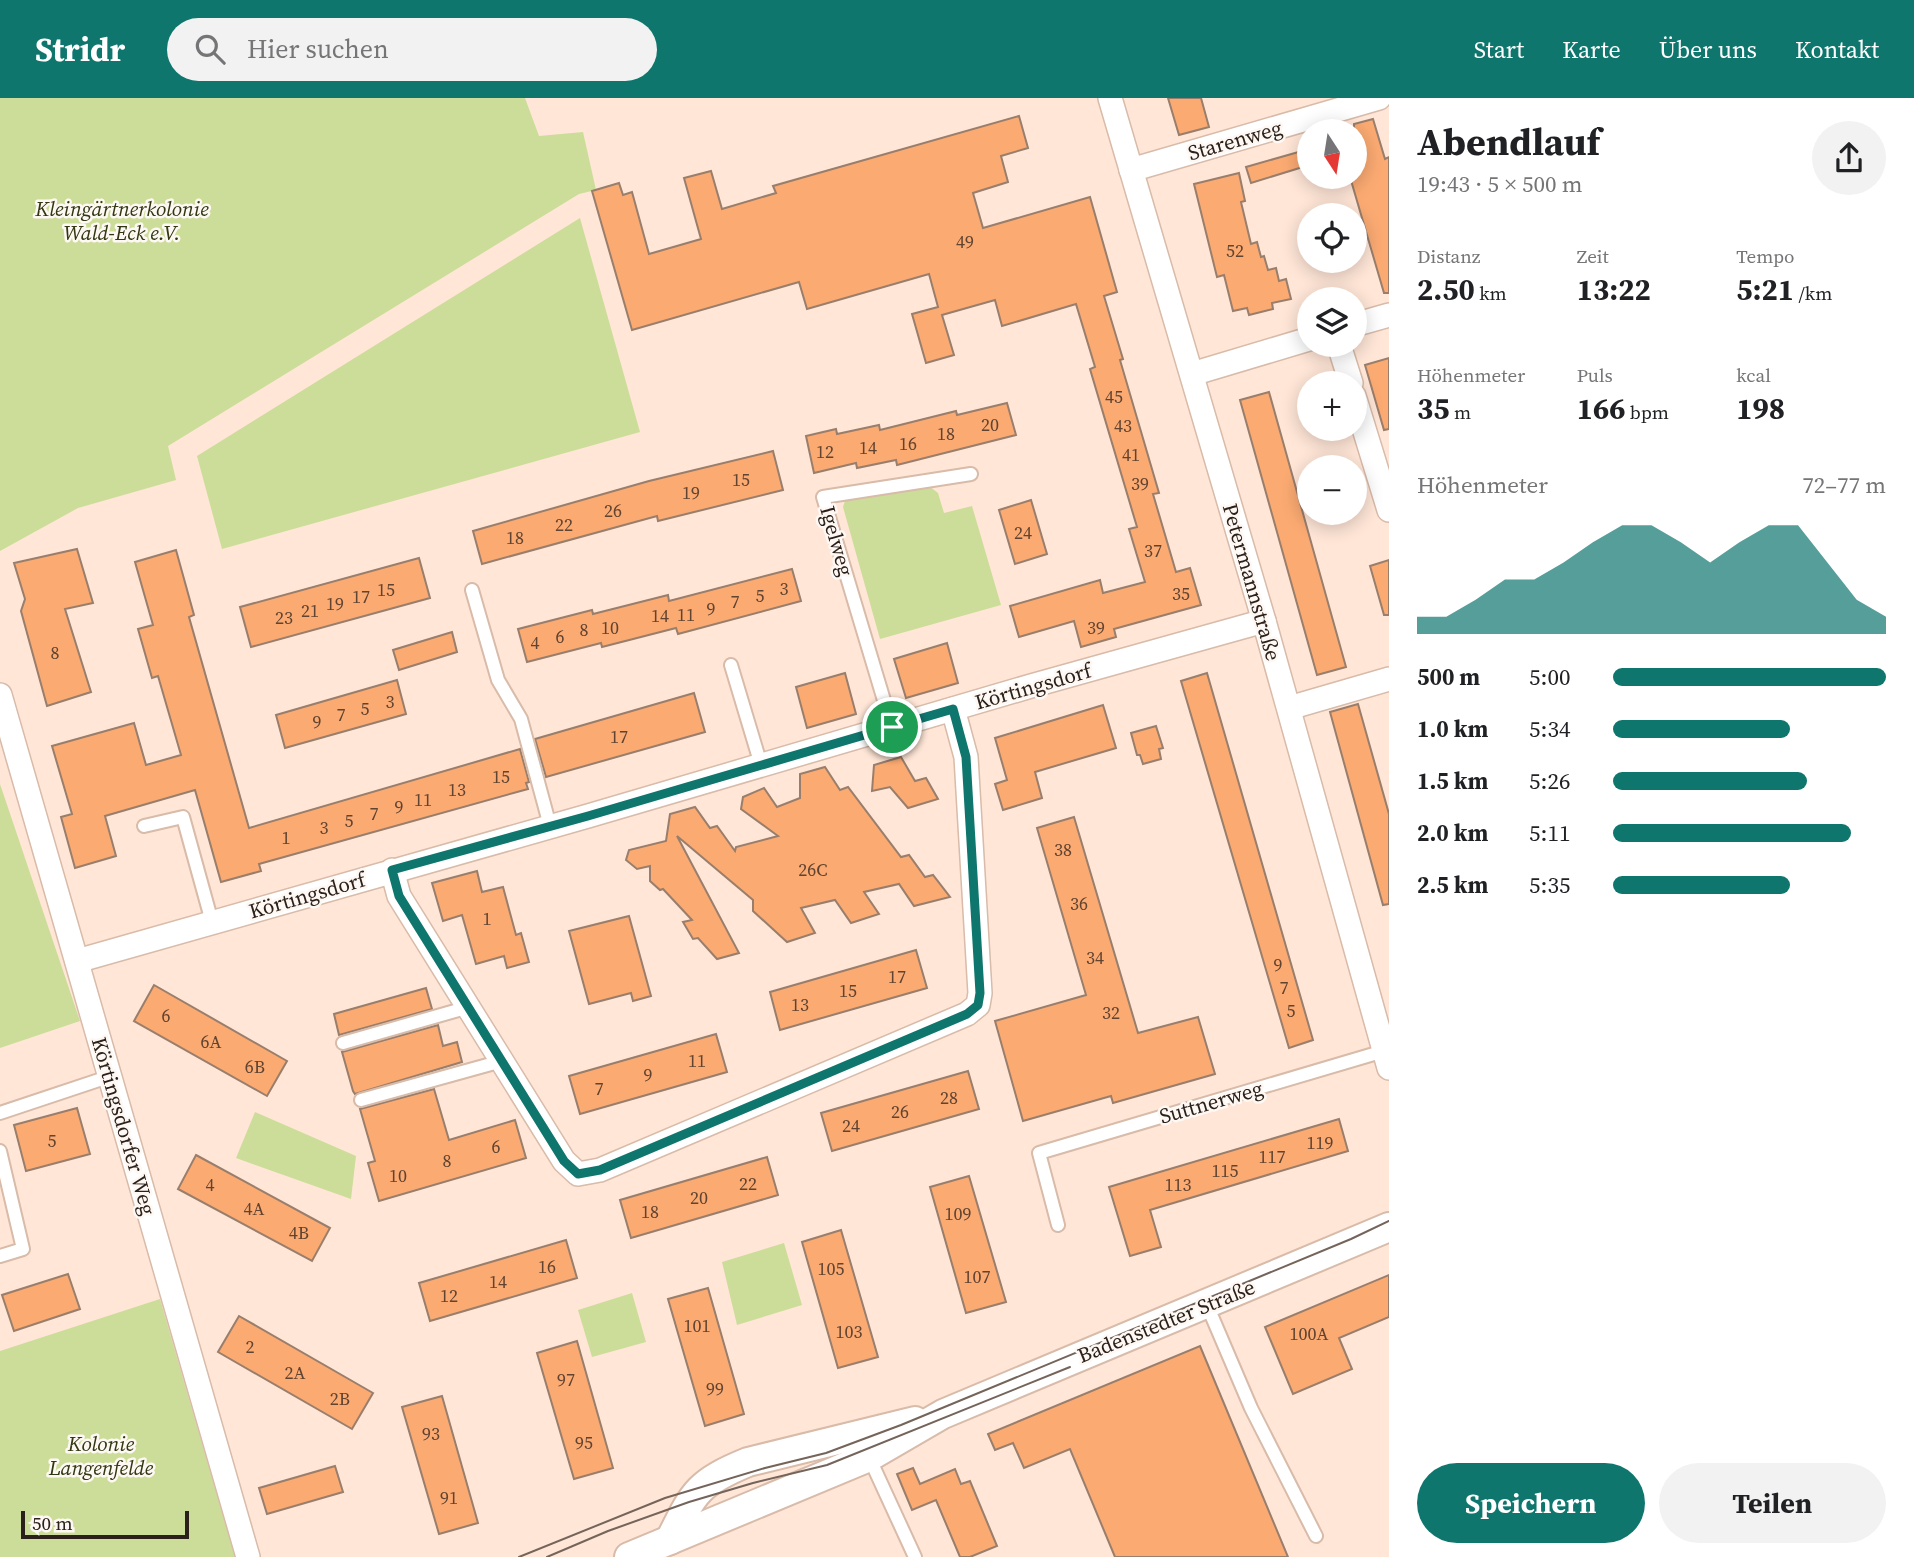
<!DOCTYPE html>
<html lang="de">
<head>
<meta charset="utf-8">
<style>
  body { margin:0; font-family:"Source Serif 4",serif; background:#f2f2f2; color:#202124; height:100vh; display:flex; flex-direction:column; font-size:26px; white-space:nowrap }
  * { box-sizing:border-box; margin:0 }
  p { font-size:23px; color:#757577 }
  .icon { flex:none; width:38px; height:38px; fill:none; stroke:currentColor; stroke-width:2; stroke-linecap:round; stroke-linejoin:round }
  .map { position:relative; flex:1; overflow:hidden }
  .panel { display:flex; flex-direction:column; background:#fff; width:525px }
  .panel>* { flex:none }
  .needle { width:46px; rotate:168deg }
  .buttons { position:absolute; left:1297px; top:21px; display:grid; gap:14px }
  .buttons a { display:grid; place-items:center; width:70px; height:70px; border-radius:50%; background:#fff; box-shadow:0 4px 18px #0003; font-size:35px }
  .scale { position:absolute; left:21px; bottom:18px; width:168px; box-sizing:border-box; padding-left:7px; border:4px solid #2c211a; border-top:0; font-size:19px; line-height:24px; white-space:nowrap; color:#2c211a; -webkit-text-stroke:5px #fef8f4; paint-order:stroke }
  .pin { position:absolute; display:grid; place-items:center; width:60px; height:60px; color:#fff; margin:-30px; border:4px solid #fff; border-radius:50%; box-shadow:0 2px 7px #0007 }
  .round { display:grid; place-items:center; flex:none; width:74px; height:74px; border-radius:37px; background:#f2f2f2 }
  .head { display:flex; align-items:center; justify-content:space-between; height:119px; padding:0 28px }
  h1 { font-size:38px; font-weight:700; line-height:52px }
  .metrics { display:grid; grid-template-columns:repeat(3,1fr); gap:10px; height:119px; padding:7px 28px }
  .metrics div { display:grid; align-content:center }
  .metrics b { font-size:30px; font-weight:700 }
  .metrics small { font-size:19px; font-weight:400 }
  .metrics p { font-size:19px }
  .chart { height:196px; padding:14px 28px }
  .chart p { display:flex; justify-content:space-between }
  .chart svg { width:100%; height:126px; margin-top:7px; fill:#0f766e; opacity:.7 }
  .action { display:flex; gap:14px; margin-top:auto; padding:14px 28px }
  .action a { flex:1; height:80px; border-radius:42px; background:#0f766e; color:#fff; font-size:28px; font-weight:700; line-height:80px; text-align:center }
  .action a+a { background:#f2f2f2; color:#202124 }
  ul { padding:0 28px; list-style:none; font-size:23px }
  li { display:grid; grid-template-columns:112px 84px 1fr; align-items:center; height:52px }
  li i { height:18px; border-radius:9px; background:#0f766e }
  header { display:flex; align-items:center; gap:42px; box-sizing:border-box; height:98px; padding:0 35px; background:#0f766e; color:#fff }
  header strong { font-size:33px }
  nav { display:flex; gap:38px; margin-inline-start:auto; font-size:24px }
  .search { width:490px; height:63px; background:#f2f2f2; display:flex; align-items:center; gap:18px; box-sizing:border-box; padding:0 24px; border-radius:38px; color:#757577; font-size:26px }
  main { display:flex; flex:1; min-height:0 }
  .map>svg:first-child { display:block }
  .green { fill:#cd9 }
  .building { fill:#fbaa72; stroke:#997e6c; stroke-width:2 }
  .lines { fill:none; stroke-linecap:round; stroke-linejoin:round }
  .service-casing { stroke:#d8bba9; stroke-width:16 }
  .minor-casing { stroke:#d8bba9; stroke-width:26 }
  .tertiary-casing { stroke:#d8bba9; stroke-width:32 }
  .service { stroke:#fff; stroke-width:12 }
  .minor { stroke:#fff; stroke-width:23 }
  .tertiary { stroke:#fff; stroke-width:28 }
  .tram { stroke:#74645a; stroke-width:2 }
  .route-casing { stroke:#fff; stroke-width:14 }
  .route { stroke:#0f766e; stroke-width:9 }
  .labels { text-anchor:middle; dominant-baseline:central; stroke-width:5; stroke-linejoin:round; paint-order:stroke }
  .number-label { font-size:18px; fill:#604330 }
  .street-label { font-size:21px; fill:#2c211a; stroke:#fef8f4 }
  .park-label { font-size:21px; font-style:italic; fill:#303711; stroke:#fef8f4 }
</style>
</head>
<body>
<header>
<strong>Stridr</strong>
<div class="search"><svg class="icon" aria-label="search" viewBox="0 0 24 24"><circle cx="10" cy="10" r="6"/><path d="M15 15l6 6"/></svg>Hier suchen</div>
<nav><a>Start</a><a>Karte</a><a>Über uns</a><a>Kontakt</a></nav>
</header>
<main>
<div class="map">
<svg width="1389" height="1459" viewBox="0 0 1389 1459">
  <rect width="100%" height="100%" fill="#ffe6d7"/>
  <g class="green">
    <path d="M0,0H525L539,38L583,34L596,92L579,96L168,348L176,382L78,410L0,453Z"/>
    <path d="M580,120L640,334L222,451L197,358Z"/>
    <path d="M929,388L938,395L944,415L972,408L1001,507L880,541L843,409L845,403L852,400Z"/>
    <path d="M0,686L80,923L0,950Z"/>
    <path d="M255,1014L356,1058L351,1101L236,1060Z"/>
    <path d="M784,1145L802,1207L737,1227L722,1164Z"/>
    <path d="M632,1195L646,1244L592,1259L578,1212Z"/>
    <path d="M160,1201L235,1459H0V1253Z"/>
  </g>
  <g class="building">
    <path d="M1168,0H1201L1209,29L1179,37Z"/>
    <path d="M1019,18L1028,50L1001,58L1008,84L973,95L983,130L1090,99L1117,194L1104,198L1123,261L1120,262L1159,395L1153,396L1176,474L1190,470L1201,507L1114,531L1116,539L1081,549L1074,523L1019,539L1010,508L1100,482L1103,495L1145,484L1129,431L1137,429L1090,271L1095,269L1076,206L1002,228L995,202L942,217L954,257L926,265L912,216L938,209L929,176L807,211L799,184L632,232L592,93L619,85L623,97L632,94L649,156L701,141L684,80L711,73L722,111L776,95L773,88Z"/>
    <path d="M1373,21L1385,61L1389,59V195H1384L1350,79H1354V26Z"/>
    <path d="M1302,53L1306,68L1251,85L1246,69Z"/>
    <path d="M1239,75L1245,103L1241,104L1251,146L1257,144L1261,159L1264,158L1268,172L1276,170L1279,183L1286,181L1291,201L1272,205L1273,211L1249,217L1247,210L1233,213L1224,177L1217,179L1194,86Z"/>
    <path d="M1389,260V331L1384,332L1365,267Z"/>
    <path d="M1269,294L1346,569L1317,577L1240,302Z"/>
    <path d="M1007,305L1016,337L897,367L896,362L857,370L856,365L814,375L806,338L836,331L837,336L879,327L880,332L956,313L957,317Z"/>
    <path d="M773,353L783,392L658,423L657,418L482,466L473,433L649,383Z"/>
    <path d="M1031,402L1047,456L1015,466L999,412Z"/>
    <path d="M77,451L93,505L65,511L91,594L47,608L21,513L25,501L14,465Z"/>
    <path d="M176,452L194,517L189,519L249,730L520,651L529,684L526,685L528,691L259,766L261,773L221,784L195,692L105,718L116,758L75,770L61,719L72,716L52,648L134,625L146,667L181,657L158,578L152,580L138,531L153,527L135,464Z"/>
    <path d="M419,460L430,500L251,549L240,509Z"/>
    <path d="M1389,462V517H1384L1370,468Z"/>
    <path d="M792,471L801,503L678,536L676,530L602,549L601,545L527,564L518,531L592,512L593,516L668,497L669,503Z"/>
    <path d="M452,534L457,554L399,572L393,552Z"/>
    <path d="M947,545L958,585L906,600L894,561Z"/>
    <path d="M845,575L856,616L807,630L796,589Z"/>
    <path d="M1207,575L1313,942L1289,950L1181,583Z"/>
    <path d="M397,582L406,616L285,650L276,617Z"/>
    <path d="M694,595L705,634L546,679L535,641Z"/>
    <path d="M1358,606L1389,716V806L1383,807L1330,614Z"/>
    <path d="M1103,607L1116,650L1035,674L1042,700L1003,712L995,686L1007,682L995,640Z"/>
    <path d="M1156,628L1163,650L1159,651L1161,661L1143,666L1140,657H1137L1131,635Z"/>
    <path d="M901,659L915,683L926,680L938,701L908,710L890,689L872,693L874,667Z"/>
    <path d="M825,669L840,692L848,689L901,759L909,757L925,779L933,777L950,799L914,808L899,786L864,794L879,816L851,825L835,802L801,810L815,835L787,844L753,813V802L677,738L739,855L717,861L698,840L693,841L683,824L692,822L663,791L660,792L650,783V768L637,771L626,762L629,752L666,743L670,716L695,709L710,730L717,728L735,753L736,749L778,738L741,711L743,699L764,690L777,709L800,700V676Z"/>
    <path d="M1074,719L1138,935L1198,919L1215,976L1113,1005L1111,998L1023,1023L995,923L1086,897L1037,730Z"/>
    <path d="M477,773L482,794L503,789L516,837L521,835L529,864L507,870L504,858L476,866L462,817L443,823L432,785Z"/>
    <path d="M629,818L651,898L633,903L631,895L589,906L569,833Z"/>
    <path d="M916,852L927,890L780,932L770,894Z"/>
    <path d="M154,887L287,963L267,998L134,923Z"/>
    <path d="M426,890L432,911L339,937L334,916Z"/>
    <path d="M438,927L443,948L457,944L462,964L355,996L353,993L342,954Z"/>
    <path d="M716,936L727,974L580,1016L569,978Z"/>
    <path d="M968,973L979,1011L832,1053L821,1015Z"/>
    <path d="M434,991L449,1042L515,1022L526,1060L379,1103L368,1065L375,1063L360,1011Z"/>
    <path d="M77,1010L90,1056L26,1073L14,1027Z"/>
    <path d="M1339,1021L1348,1053L1150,1112L1161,1149L1130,1158L1109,1089Z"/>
    <path d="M196,1057L330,1130L312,1163L178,1091Z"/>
    <path d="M767,1059L778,1097L631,1140L620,1102Z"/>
    <path d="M969,1078L1006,1204L966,1215L930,1089Z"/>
    <path d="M841,1132L878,1259L838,1270L802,1144Z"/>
    <path d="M566,1142L577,1180L430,1223L419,1185Z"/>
    <path d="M68,1176L80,1211L14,1233L2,1197Z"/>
    <path d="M1389,1177V1219L1339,1240L1352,1271L1293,1296L1265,1229Z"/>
    <path d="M708,1190L744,1316L705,1328L668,1201Z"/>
    <path d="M239,1218L373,1295L352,1331L218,1254Z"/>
    <path d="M577,1243L613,1370L574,1381L537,1255Z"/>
    <path d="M1200,1248L1288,1459H1115L1070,1351L1024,1370L1013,1345L995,1352L988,1336Z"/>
    <path d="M442,1298L478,1425L439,1436L402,1309Z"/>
    <path d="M335,1368L343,1394L267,1416L259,1390Z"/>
    <path d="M913,1370L920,1386L955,1371L961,1386L970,1383L997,1448L970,1459H960L936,1402L912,1412L897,1376Z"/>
  </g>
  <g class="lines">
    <g class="service-casing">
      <g id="service">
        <path d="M472,492L498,582L521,621L550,728"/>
        <path d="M731,567L761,667"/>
        <path d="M892,629L823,399L971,376"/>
        <path d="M144,728L183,719L212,824"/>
        <path d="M343,945L469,909"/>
        <path d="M361,1002L502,963"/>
        <path d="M0,1015L111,978"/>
        <path d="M0,1053L23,1151L0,1158"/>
        <path d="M1058,1127L1039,1055L1384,953"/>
        <path d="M1207,1207L1251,1310L1316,1438"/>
        <path d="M869,1359L915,1459"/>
      </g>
    </g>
    <g class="minor-casing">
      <g id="minor">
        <path d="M1110,0L1264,523L1389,970"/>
        <path d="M1131,72L1379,0"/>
        <path d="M1354,227L1389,217"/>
        <path d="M1339,247L1351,285"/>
        <path d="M1192,276L1309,241"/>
        <path d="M1354,298L1389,412"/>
        <path d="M0,597L248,1459"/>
        <path d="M1289,610L1389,581"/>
        <path d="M392,772L399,798L564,1063L578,1076L600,1072L967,916L978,907L980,895L966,659L953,611"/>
        <path d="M77,863L588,718L1031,588L1264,523"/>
      </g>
    </g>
    <g class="tertiary-casing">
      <g id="tertiary">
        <path d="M670,1442C694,1394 697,1385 748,1364L915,1323"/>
        <path d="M629,1459L869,1359L943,1316L1389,1129"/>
      </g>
    </g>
    <use href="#service" class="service"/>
    <use href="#minor" class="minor"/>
    <use href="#tertiary" class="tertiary"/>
    <g class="tram">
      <path d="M519,1459L665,1400L765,1370L826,1355L901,1327L1351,1141L1389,1123"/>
      <path d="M547,1459L608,1433L689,1404L753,1385L827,1367L1070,1269"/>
    </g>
  </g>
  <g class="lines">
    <g class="route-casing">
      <path id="route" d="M953,611L966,659L980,895L978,907L967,916L600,1072L578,1076L564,1063L399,798L392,772L588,718Z"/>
    </g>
    <use href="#route" class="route"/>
  </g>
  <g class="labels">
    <g class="number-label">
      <text x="965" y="143">49</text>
      <text x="1235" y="152">52</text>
      <text x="1114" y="298">45</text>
      <text x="990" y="326">20</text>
      <text x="1123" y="327">43</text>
      <text x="946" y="335">18</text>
      <text x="908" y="345">16</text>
      <text x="868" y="349">14</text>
      <text x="825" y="353">12</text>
      <text x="1131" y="356">41</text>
      <text x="741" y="381">15</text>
      <text x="1140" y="385">39</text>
      <text x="691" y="394">19</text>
      <text x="613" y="412">26</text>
      <text x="564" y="426">22</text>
      <text x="1023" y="434">24</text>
      <text x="515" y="439">18</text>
      <text x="1153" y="452">37</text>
      <text x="784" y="490">3</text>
      <text x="386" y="491">15</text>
      <text x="1181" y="495">35</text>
      <text x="760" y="497">5</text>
      <text x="361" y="498">17</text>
      <text x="735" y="503">7</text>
      <text x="335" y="505">19</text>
      <text x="711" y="510">9</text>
      <text x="310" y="512">21</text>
      <text x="686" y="516">11</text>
      <text x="660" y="517">14</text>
      <text x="284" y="519">23</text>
      <text x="610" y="529">10</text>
      <text x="1096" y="529">39</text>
      <text x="584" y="531">8</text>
      <text x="560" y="538">6</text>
      <text x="535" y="544">4</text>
      <text x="55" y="554">8</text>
      <text x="390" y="603">3</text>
      <text x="365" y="610">5</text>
      <text x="341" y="616">7</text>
      <text x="317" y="623">9</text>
      <text x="619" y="638">17</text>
      <text x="501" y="678">15</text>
      <text x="457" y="691">13</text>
      <text x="423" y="701">11</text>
      <text x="399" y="708">9</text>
      <text x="374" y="715">7</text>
      <text x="349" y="722">5</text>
      <text x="324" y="729">3</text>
      <text x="286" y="739">1</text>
      <text x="1063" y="751">38</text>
      <text x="813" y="771">26C</text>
      <text x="1079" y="805">36</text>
      <text x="487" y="820">1</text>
      <text x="1095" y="859">34</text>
      <text x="1278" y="866">9</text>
      <text x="897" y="878">17</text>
      <text x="1284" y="889">7</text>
      <text x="848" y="892">15</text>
      <text x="800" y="906">13</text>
      <text x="1291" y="912">5</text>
      <text x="1111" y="914">32</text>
      <text x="166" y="917">6</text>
      <text x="211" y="943">6A</text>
      <text x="697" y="962">11</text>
      <text x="255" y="968">6B</text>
      <text x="648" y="976">9</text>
      <text x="599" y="990">7</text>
      <text x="949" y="999">28</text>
      <text x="900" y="1013">26</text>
      <text x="851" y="1027">24</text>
      <text x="52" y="1042">5</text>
      <text x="1320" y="1044">119</text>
      <text x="496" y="1048">6</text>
      <text x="1272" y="1058">117</text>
      <text x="447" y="1062">8</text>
      <text x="1225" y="1072">115</text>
      <text x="398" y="1077">10</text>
      <text x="748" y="1085">22</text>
      <text x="210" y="1086">4</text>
      <text x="1178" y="1086">113</text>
      <text x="699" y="1099">20</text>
      <text x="254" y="1110">4A</text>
      <text x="650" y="1113">18</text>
      <text x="958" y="1115">109</text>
      <text x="299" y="1134">4B</text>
      <text x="547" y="1168">16</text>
      <text x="831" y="1170">105</text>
      <text x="977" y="1178">107</text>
      <text x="498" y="1183">14</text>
      <text x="449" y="1197">12</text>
      <text x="697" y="1227">101</text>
      <text x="849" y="1233">103</text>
      <text x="1309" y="1235">100A</text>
      <text x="250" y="1248">2</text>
      <text x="295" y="1274">2A</text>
      <text x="566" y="1281">97</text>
      <text x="715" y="1290">99</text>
      <text x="340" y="1300">2B</text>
      <text x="431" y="1335">93</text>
      <text x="584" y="1344">95</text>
      <text x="449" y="1399">91</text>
    </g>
    <g class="street-label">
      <text transform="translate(1235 42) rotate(-16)">Starenweg</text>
      <text transform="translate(837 443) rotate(74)">Igelweg</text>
      <text transform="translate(1252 484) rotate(74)">Petermannstraße</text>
      <text transform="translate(1033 588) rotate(-16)">Körtingsdorf</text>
      <text transform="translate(307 797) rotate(-16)">Körtingsdorf</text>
      <text transform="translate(1211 1004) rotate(-16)">Suttnerweg</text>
      <text transform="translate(124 1028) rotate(74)">Körtingsdorfer Weg</text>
      <text transform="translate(1166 1223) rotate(-22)">Badenstedter Straße</text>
    </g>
    <g class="park-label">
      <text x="122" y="110">Kleingärtnerkolonie<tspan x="122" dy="24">Wald-Eck e.V.</tspan></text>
      <text x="101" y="1345">Kolonie<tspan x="101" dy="24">Langenfelde</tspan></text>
    </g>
  </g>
</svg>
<div class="buttons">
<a><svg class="needle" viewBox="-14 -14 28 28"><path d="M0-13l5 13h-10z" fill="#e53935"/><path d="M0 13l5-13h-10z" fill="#757577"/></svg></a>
<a><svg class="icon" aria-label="locate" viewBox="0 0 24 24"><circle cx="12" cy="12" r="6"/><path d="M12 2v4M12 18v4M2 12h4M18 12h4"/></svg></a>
<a><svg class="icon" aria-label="layers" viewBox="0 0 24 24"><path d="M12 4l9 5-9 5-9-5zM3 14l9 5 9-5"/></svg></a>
<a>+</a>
<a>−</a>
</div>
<div class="scale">50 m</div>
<div class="pin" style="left:892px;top:629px;background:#1e9e55"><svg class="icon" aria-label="arrive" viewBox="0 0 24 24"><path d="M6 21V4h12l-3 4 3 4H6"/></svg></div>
</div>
<section class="panel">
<div class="head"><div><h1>Abendlauf</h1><p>19:43 · 5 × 500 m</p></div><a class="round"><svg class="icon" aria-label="share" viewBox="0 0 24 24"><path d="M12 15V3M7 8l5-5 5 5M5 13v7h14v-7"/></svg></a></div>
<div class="metrics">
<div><p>Distanz</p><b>2.50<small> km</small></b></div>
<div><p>Zeit</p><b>13:22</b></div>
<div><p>Tempo</p><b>5:21<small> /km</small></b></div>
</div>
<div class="metrics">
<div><p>Höhenmeter</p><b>35<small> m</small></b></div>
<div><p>Puls</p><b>166<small> bpm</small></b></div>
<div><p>kcal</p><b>198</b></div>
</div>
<div class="chart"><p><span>Höhenmeter</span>72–77 m</p>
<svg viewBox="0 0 160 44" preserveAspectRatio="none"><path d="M0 44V38L10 38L20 32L30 25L40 25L50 19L60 12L70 6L80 6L90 12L100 19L110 12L120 6L130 6L140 19L150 32L160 38V44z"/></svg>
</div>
<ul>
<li><b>500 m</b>5:00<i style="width:100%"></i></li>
<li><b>1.0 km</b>5:34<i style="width:65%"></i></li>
<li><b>1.5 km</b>5:26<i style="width:71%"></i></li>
<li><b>2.0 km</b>5:11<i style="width:87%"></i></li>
<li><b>2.5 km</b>5:35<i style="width:65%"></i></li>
</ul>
<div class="action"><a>Speichern</a><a>Teilen</a></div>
</section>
</main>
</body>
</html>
